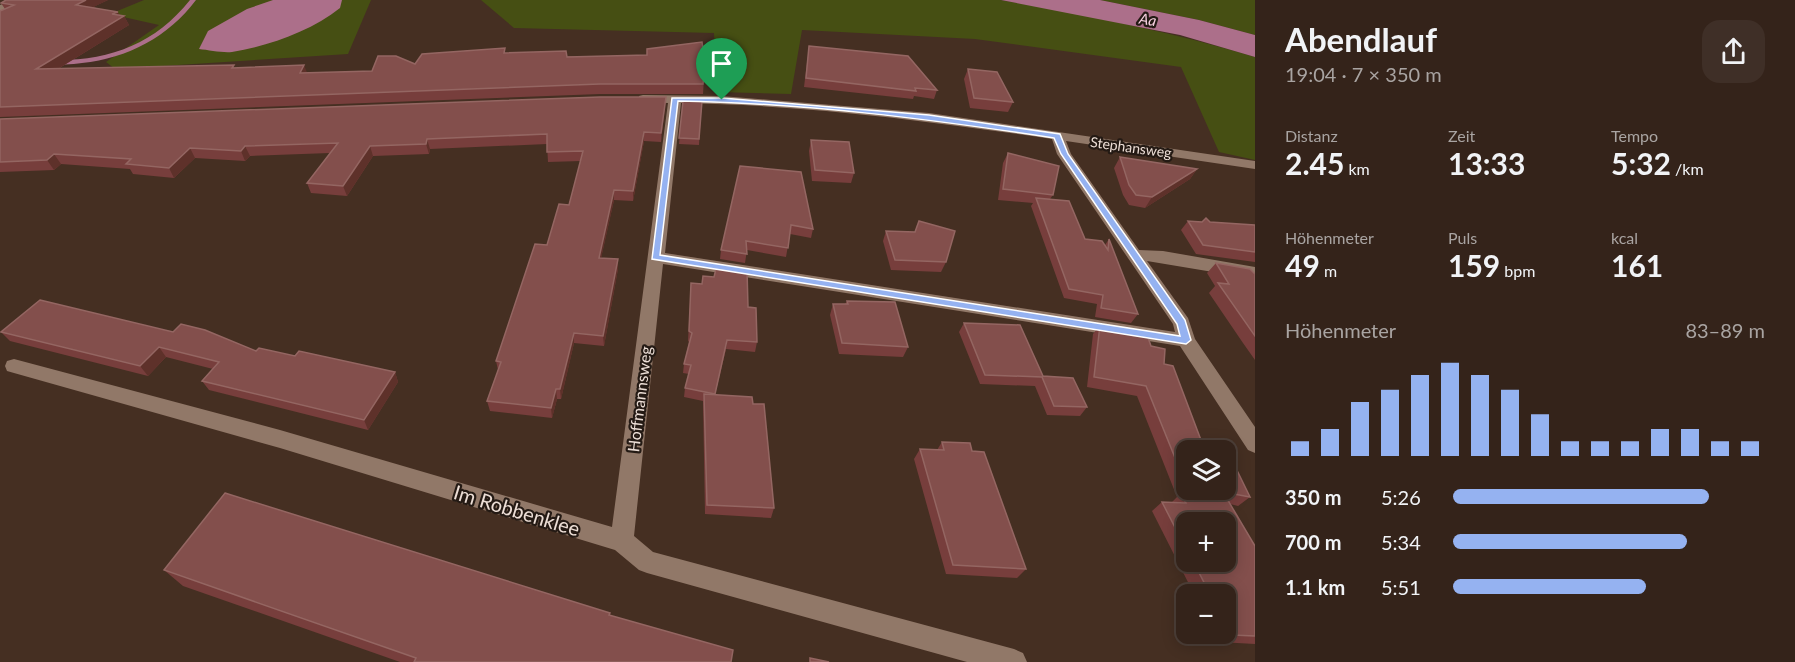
<!DOCTYPE html>
<html lang="de">
<head>
<meta charset="utf-8">
<style>
  body { margin:0; font-family:Lato,sans-serif; background:#3f2f27; color:#f1f3f6; height:100vh; display:flex; flex-direction:column; font-size:22px; white-space:nowrap }
  * { box-sizing:border-box; margin:0 }
  p { font-size:20px; color:#a9a4a2 }
  .icon { flex:none; width:33px; height:33px; fill:none; stroke:currentColor; stroke-width:2; stroke-linecap:round; stroke-linejoin:round }
  .map { position:relative; flex:1; overflow:hidden }
  .panel { display:flex; flex-direction:column; background:#34231a; width:540px }
  .panel>* { flex:none }
  .fabs { position:absolute; left:1176px; top:440px; display:grid; gap:12px }
  .fabs a { display:grid; place-items:center; width:60px; height:60px; border-radius:12px; background:#34231a; box-shadow:0 3px 15px #0003,0 0 0 2px #4e4039; font-size:30px }
  .pin { position:absolute; display:grid; place-items:center; width:51px; height:51px; color:#fff; margin:-62px -26px; border-radius:50% 50% 50% 0; rotate:-45deg; box-shadow:0 0 6px #0007 }
  .pin .icon { rotate:45deg }
  .round { display:grid; place-items:center; flex:none; width:63px; height:63px; border-radius:18px; background:#3f2f27 }
  .headline { display:flex; align-items:center; justify-content:space-between; height:102px; padding:0 30px }
  h1 { font-size:33px; font-weight:700; line-height:45px }
  .metrics { display:grid; grid-template-columns:repeat(3,1fr); gap:9px; height:102px; padding:6px 30px }
  .metrics div { display:grid; align-content:center }
  .metrics b { font-size:30px; font-weight:700 }
  .metrics small { font-size:16px; font-weight:400 }
  .metrics p { font-size:16px }
  .chart { height:168px; padding:12px 30px }
  .chart p { display:flex; justify-content:space-between }
  .chart svg { width:100%; height:108px; margin-top:6px; stroke:#95b2f1; stroke-width:6 }
  ul { padding:0 30px; list-style:none; font-size:20px }
  li { display:grid; grid-template-columns:96px 72px 1fr; align-items:center; height:45px }
  li i { height:15px; border-radius:8px; background:#95b2f1 }
  main { display:flex; flex:1; min-height:0 }
  .map>svg:first-child { display:block }
  .green { fill:#464f13 }
  .water { fill:#ac6f8a }
  .lines { fill:none; stroke-linecap:round; stroke-linejoin:round }
  .stream { fill:#ac6f8a; fill-rule:evenodd }
  .minor { fill:#917868; fill-rule:evenodd }
  .wall { fill:#773e3c; fill-rule:evenodd }
  .shaded-wall { fill:#5e312a }
  .building { fill:#834f4c; stroke:#946662; stroke-width:1.5 }
  .route { fill:#95b2f1; stroke:#fff; stroke-width:1.5; fill-rule:evenodd }
  .labels { text-anchor:middle; dominant-baseline:central; stroke-width:4.5; stroke-linejoin:round; paint-order:stroke }
  .far-street-label { font-size:14px; fill:#ecded6; stroke:#241a14 }
  .far-water-label { font-size:15px; font-style:italic; fill:#f7d1e1; stroke:#241a14 }
  .street-label { font-size:16px; fill:#ecded6; stroke:#241a14 }
  .near-street-label { font-size:20px; fill:#ecded6; stroke:#241a14 }
</style>
</head>
<body>
<main>
<div class="map">
<svg width="1255" height="662" viewBox="0 0 1255 662">
  <rect width="100%" height="100%" fill="#452f22"/>
  <g class="green">
    <path d="M144,0H371L348,54L115,69L106,62L159,25L110,14Z"/>
    <path d="M481,0H1000C1087,15 1171,32 1255,57V160L1219,152L1181,67L975,39L802,30L791,94L717,92L714,33L514,28Z"/>
    <path d="M1100,0H1255V35L1199,20Z"/>
  </g>
  <g class="water">
    <path d="M273,0H342L340,8C311,31 269,46 232,52C222,53 209,50 199,49L208,31L247,9Z"/>
    <path d="M1001,0H1100L1199,20L1255,35V57L1180,35Z"/>
  </g>
  <g class="lines">
    <path class="stream" d="M190,0H196C168,37 128,58 82,63C73,64 59,66 51,62L54,60C109,61 155,44 190,0Z"/>
    <g class="minor">
      <path d="M12,0H25L0,12V5Z"/>
      <path d="M643,95L721,96L929,113L1255,161V169L1066,141L1071,154L1139,250L1163,251L1255,267V279L1147,261L1188,318L1195,339L1255,427V453L1248,450L1180,346L663,264L634,536L653,552L1014,649L1023,653L1027,662H967L647,573L639,570L615,550L280,448L14,373L7,371L5,366L7,361L14,359L280,430L612,527L668,103L639,102V96ZM681,103C805,105 929,121 1052,139L1057,154L1173,324L1175,332L665,253Z"/>
    </g>
  </g>
  <g class="wall">
    <path d="M6,0H108L93,7L124,16L129,25L58,69L235,68L307,73L372,71L505,53L705,63L703,94H600L0,117V11L5,9L1,3Z"/>
    <path d="M809,46L937,90L934,99L914,96L913,99L804,87Z"/>
    <path d="M968,69L1013,102L1008,112L970,108L964,79Z"/>
    <path d="M683,101H702L699,145L679,144Z"/>
    <path d="M665,106L661,142L644,141L633,201L614,200L601,258L618,259V269L604,346L574,343L561,399H557L552,418L490,411L487,401L498,370L496,361L547,245L569,205L581,161L548,162L547,144L430,149L429,154L373,156L347,196L311,193L307,183L330,153L250,156L245,161L195,158L174,178L133,174L130,169L61,164L54,170L0,172V119Z"/>
    <path d="M811,140L854,173L851,183L812,181L809,151Z"/>
    <path d="M1008,153L1053,195L1050,199L1085,239L1105,245L1109,239L1138,314L1131,323L1095,317L1097,304L1064,298L1031,206L1033,203L998,200L1003,163Z"/>
    <path d="M1120,157L1197,169L1190,179L1145,208L1129,205L1123,195L1114,168Z"/>
    <path d="M740,166L813,229L811,238L790,234L786,257L747,250L745,263L720,259L721,250Z"/>
    <path d="M1188,221L1255,225V262L1196,254L1181,230Z"/>
    <path d="M886,231L915,232L946,262L941,272L891,270L883,241Z"/>
    <path d="M1216,263L1255,274V360L1243,343L1209,293L1215,286L1207,273Z"/>
    <path d="M691,283L748,307L757,342L755,352L726,349L715,395L753,404L774,508L771,518L705,514L703,401L684,397L685,388L689,374L683,373L684,364L689,342L688,341Z"/>
    <path d="M847,301L908,347L903,357L839,354L830,315L833,304H845Z"/>
    <path d="M964,323L1043,376L1087,407L1080,416L1047,415L1035,386L980,384L959,332Z"/>
    <path d="M1100,325L1151,346L1164,364L1186,450V489H1226L1250,497L1238,506L1230,504L1255,546V644L1219,642L1214,633H1226V594H1194L1152,511L1162,502L1171,503L1177,497L1137,396L1087,387L1093,334ZM1186,522L1226,561H1186Z"/>
    <path d="M1,332L256,351L395,372L398,382L368,430L209,390L202,381L213,369L166,357L148,376L10,341Z"/>
    <path d="M942,442L972,451L1026,569L1017,578L946,574L914,459L920,449L937,450Z"/>
    <path d="M164,570L610,615L731,662H400L183,586Z"/>
  </g>
  <g class="shaded-wall">
    <path d="M86,0H108L81,13L76,5Z"/>
    <path d="M118,12L121,18L124,16L129,25L43,78L36,69L112,14Z"/>
    <path d="M304,65L308,75L300,73Z"/>
    <path d="M666,97L661,142V133Z"/>
    <path d="M644,132V141L633,201V191Z"/>
    <path d="M427,139L430,149L429,154L426,144Z"/>
    <path d="M245,146L250,156L245,161L241,151Z"/>
    <path d="M370,146L373,156L347,196L343,186Z"/>
    <path d="M190,148L195,158L174,178L169,168Z"/>
    <path d="M54,154L61,164L54,170L47,160Z"/>
    <path d="M1197,169L1190,179L1145,208L1152,197Z"/>
    <path d="M614,190V200L599,268V258Z"/>
    <path d="M618,259V269L604,346L603,336Z"/>
    <path d="M574,333V343L561,399L560,389Z"/>
    <path d="M727,340L726,349L713,403Z"/>
    <path d="M159,347L166,357L148,376L140,366Z"/>
    <path d="M395,372L398,382L368,430L364,420Z"/>
    <path d="M556,389L557,399L552,418L551,408Z"/>
  </g>
  <g class="building">
    <path d="M6,0H86L76,5L118,12L112,14L124,16L36,69L234,65L232,68L304,65L300,73L372,71L378,56H396L415,64L422,54L505,48L504,53L566,51L567,57L647,55V49L702,42L705,63L703,84H600L0,107V11L14,5L1,3Z"/>
    <path d="M809,46L908,56L937,90L915,88L916,91L806,78Z"/>
    <path d="M968,69L997,72L1013,102L974,98Z"/>
    <path d="M600,97H666L661,133L644,132L633,191L614,190L599,258L618,259L603,336L574,333L560,389H556L551,408L487,401L501,362L496,361L535,244L547,245L559,204L569,205L583,151L547,152V134L427,139L426,144L370,146L343,186L307,183L338,143L245,146L241,151L190,148L169,168L126,164L131,159L54,154L47,160L0,162V119Z"/>
    <path d="M683,101H702L699,139L679,138Z"/>
    <path d="M811,140L849,142L854,173L815,170Z"/>
    <path d="M1008,153L1059,166L1053,195L1003,189Z"/>
    <path d="M1120,157L1197,169L1152,197L1136,195L1129,185Z"/>
    <path d="M740,166L801,172L813,229L791,225L788,248L746,241L747,254L721,250Z"/>
    <path d="M1036,198L1069,201L1085,239L1102,241L1108,250L1109,239L1138,314L1101,308L1103,295L1069,289Z"/>
    <path d="M1206,218L1210,222L1255,225V252L1203,245L1188,221L1202,222Z"/>
    <path d="M919,221L955,231L946,262L895,260L886,231L915,232Z"/>
    <path d="M1216,263L1250,269L1255,274V336L1218,283L1229,284Z"/>
    <path d="M717,265L747,270L748,307L756,308L757,342L727,340L715,394L685,388L691,365L684,364L692,333L689,331L691,283L702,284L703,276L714,277Z"/>
    <path d="M40,300L173,332L181,324L205,330L256,351L259,348L295,356L299,351L395,372L364,420L202,381L219,362L159,347L140,366L1,332Z"/>
    <path d="M847,301L895,302L908,347L842,343L833,304H848Z"/>
    <path d="M964,323L1020,325L1043,376L1073,378L1087,407L1054,406L1042,377L985,375Z"/>
    <path d="M1100,325L1146,332L1151,346L1165,349L1164,364L1173,366L1204,448L1217,450H1186V485L1146,386L1094,377Z"/>
    <path d="M704,394L752,397L753,404H764L774,508L707,505Z"/>
    <path d="M942,442L970,443L972,451L984,452L1026,569L953,565L920,449L944,450Z"/>
    <path d="M1226,452H1228L1250,497L1223,492L1255,546V636L1232,635L1226,622V594H1210L1193,561H1226V522H1186V549L1162,502L1186,503L1181,494L1190,495L1188,489H1226Z"/>
    <path d="M225,493L610,613L609,615L733,650L731,662H414L416,658L164,570Z"/>
    <path d="M810,658L829,662H810Z"/>
  </g>
  <path class="route" d="M672,98H722L929,115L1060,134L1068,154L1185,320L1191,340L1186,344L652,259ZM678,101C804,103 930,119 1054,138L1061,154L1177,324L1180,336L660,255Z"/>
  <g class="labels">
    <g class="far-street-label">
      <text transform="translate(1131 147) rotate(8)">Stephansweg</text>
    </g>
    <g class="far-water-label">
      <text transform="translate(1148 19) rotate(10)">Aa</text>
    </g>
    <g class="street-label">
      <text transform="translate(639 399) rotate(-83)">Hoffmannsweg</text>
    </g>
    <g class="near-street-label">
      <text transform="translate(517 510) rotate(17)">Im Robbenklee</text>
    </g>
  </g>
</svg>
<div class="fabs">
<a><svg class="icon" aria-label="layers" viewBox="0 0 24 24"><path d="M12 4l9 5-9 5-9-5zM3 14l9 5 9-5"/></svg></a>
<a>+</a>
<a>−</a>
</div>
<div class="pin" style="left:722px;top:100px;background:#1e9e55"><svg class="icon" aria-label="arrive" viewBox="0 0 24 24"><path d="M6 21V4h12l-3 4 3 4H6"/></svg></div>
</div>
<section class="panel">
<div class="headline"><div><h1>Abendlauf</h1><p>19:04 · 7 × 350 m</p></div><a class="round"><svg class="icon" aria-label="share" viewBox="0 0 24 24"><path d="M12 15V3M7 8l5-5 5 5M5 13v7h14v-7"/></svg></a></div>
<div class="metrics">
<div><p>Distanz</p><b>2.45<small> km</small></b></div>
<div><p>Zeit</p><b>13:33</b></div>
<div><p>Tempo</p><b>5:32<small> /km</small></b></div>
</div>
<div class="metrics">
<div><p>Höhenmeter</p><b>49<small> m</small></b></div>
<div><p>Puls</p><b>159<small> bpm</small></b></div>
<div><p>kcal</p><b>161</b></div>
</div>
<div class="chart"><p><span>Höhenmeter</span>83–89 m</p>
<svg viewBox="0 0 160 44" preserveAspectRatio="none"><path d="M5 44V38M15 44V33M25 44V22M35 44V17M45 44V11M55 44V6M65 44V11M75 44V17M85 44V27M95 44V38M105 44V38M115 44V38M125 44V33M135 44V33M145 44V38M155 44V38"/></svg>
</div>
<ul>
<li><b>350 m</b>5:26<i style="width:82%"></i></li>
<li><b>700 m</b>5:34<i style="width:75%"></i></li>
<li><b>1.1 km</b>5:51<i style="width:62%"></i></li>
</ul>
</section>
</main>
</body>
</html>
